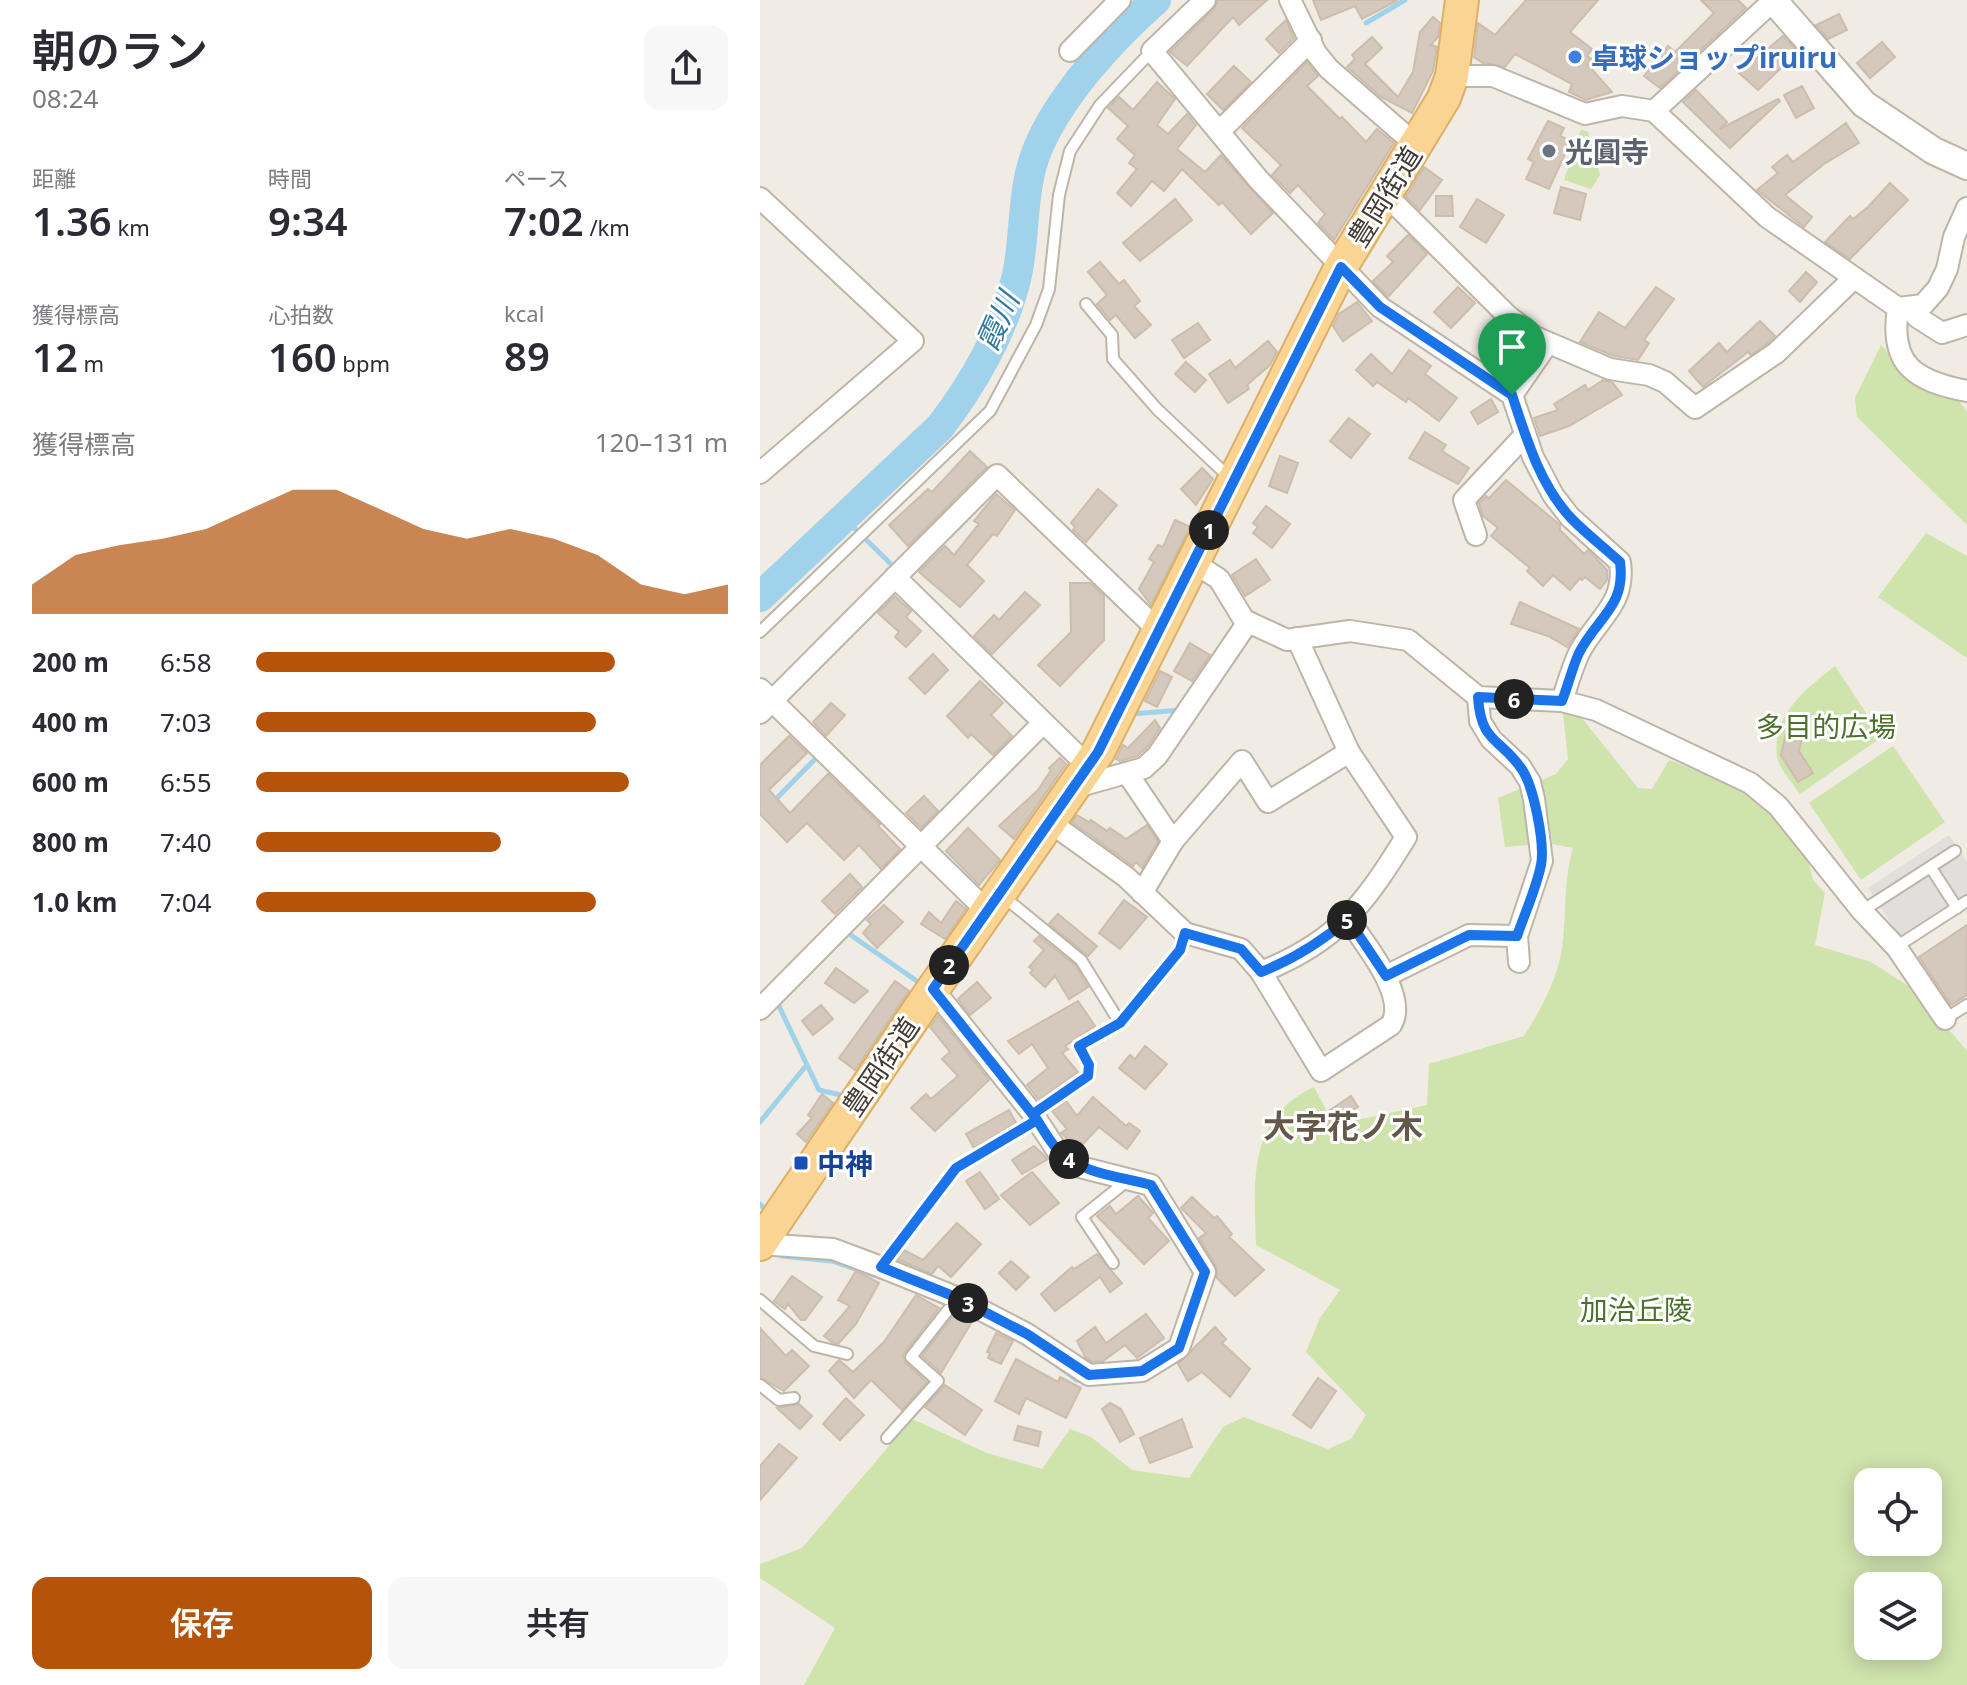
<!DOCTYPE html>
<html lang="ja">
<head>
<meta charset="utf-8">
<style>
  body { margin:0; font-family:"Noto Sans","Noto Sans JP",sans-serif; background:#f7f7f7; color:#2b2b33; height:100vh; display:flex; flex-direction:column; font-size:30px; white-space:nowrap }
  * { box-sizing:border-box; margin:0 }
  p { font-size:26px; color:#7c7c81 }
  .icon { flex:none; width:44px; height:44px; fill:none; stroke:currentColor; stroke-width:2; stroke-linecap:round; stroke-linejoin:round }
  .map { position:relative; flex:1; overflow:hidden }
  .sheet { display:flex; flex-direction:column; background:#fff; width:760px }
  .sheet>* { flex:none }
  .tools { position:absolute; left:1094px; top:1468px; display:grid; gap:16px }
  .tools a { display:grid; place-items:center; width:88px; height:88px; border-radius:16px; background:#fff; box-shadow:0 4px 20px #0003; font-size:40px }
  .pin { position:absolute; display:grid; place-items:center; width:68px; height:68px; color:#fff; margin:-82px -34px; border-radius:50% 50% 50% 0; rotate:-45deg; box-shadow:0 0 8px #0007 }
  .pin .icon { rotate:45deg }
  .km { position:absolute; width:40px; height:40px; margin:-20px; border-radius:50%; background:#222; color:#fff; font-size:22px; line-height:40px; text-align:center }
  .round { display:grid; place-items:center; flex:none; width:84px; height:84px; border-radius:16px; background:#f7f7f7 }
  .summary { display:flex; align-items:center; justify-content:space-between; height:136px; padding:0 32px }
  h1 { font-size:44px; font-weight:600; line-height:60px }
  .figures { display:grid; grid-template-columns:repeat(3,1fr); gap:12px; height:136px; padding:8px 32px }
  .figures div { display:grid; align-content:center }
  .figures b { font-size:40px; font-weight:600 }
  .figures small { font-size:22px; font-weight:400 }
  .figures p { font-size:22px }
  .chart { height:224px; padding:16px 32px }
  .chart p { display:flex; justify-content:space-between }
  .chart svg { width:100%; height:144px; margin-top:8px; fill:#b45309; opacity:.7 }
  .button { display:flex; gap:16px; margin-top:auto; padding:16px 32px }
  .button a { flex:1; height:92px; border-radius:16px; background:#b45309; color:#fff; font-size:32px; font-weight:600; line-height:92px; text-align:center }
  .button a+a { background:#f7f7f7; color:#2b2b33 }
  ul { padding:0 32px; list-style:none; font-size:26px }
  li { display:grid; grid-template-columns:128px 96px 1fr; align-items:center; height:60px }
  li i { height:20px; border-radius:10px; background:#b45309 }
  main { display:flex; flex:1; min-height:0 }
  .map>svg:first-child { display:block }
  .green { fill:#cfe3ad; fill-rule:evenodd }
  .parking { fill:#e1dedb }
  .lines { fill:none; stroke-linecap:round; stroke-linejoin:round }
  .stream { stroke:#a0d3eb; stroke-width:5 }
  .river { stroke:#a0d3eb; stroke-width:30 }
  .building { fill:#d4c9bc; stroke:#ccbdac; stroke-width:2 }
  .service-casing { stroke:#beb5a9; stroke-width:14 }
  .minor-casing { stroke:#beb5a9; stroke-width:24 }
  .tertiary-casing { stroke:#beb5a9; stroke-width:30 }
  .primary-casing { stroke:#ddaf64; stroke-width:36 }
  .service { stroke:#fff; stroke-width:10 }
  .minor { stroke:#fff; stroke-width:20 }
  .tertiary { stroke:#fff; stroke-width:26 }
  .primary { stroke:#f9d493; stroke-width:32 }
  .route-casing { stroke:#fff; stroke-width:16 }
  .route { stroke:#1a73e8; stroke-width:10 }
  .shop-dot { fill:#3f7fe0; stroke:#fff; stroke-width:3 }
  .worship-dot { fill:#6b7280; stroke:#fff; stroke-width:3 }
  .transit-dot { fill:#1a4fb4; stroke:#fff; stroke-width:3 }
  .labels { text-anchor:middle; dominant-baseline:central; stroke-width:6; stroke-linejoin:round; paint-order:stroke }
  .shop-label { font-size:28px; font-weight:bold; fill:#366cbe; stroke:#fff; text-anchor:start }
  .worship-label { font-size:28px; font-weight:bold; fill:#5b616d; stroke:#fff; text-anchor:start }
  .street-label { font-size:28px; fill:#423b33; stroke:#fff }
  .park-label { font-size:28px; fill:#4a702a; stroke:#fff }
  .transit-label { font-size:28px; font-weight:bold; fill:#164399; stroke:#fff; text-anchor:start }
  .water-label { font-size:30px; font-style:italic; fill:#317aa0; stroke:#fff }
  .quarter-label { font-size:32px; font-weight:bold; fill:#64584b; stroke:#fff }
</style>
</head>
<body>
<main>
<section class="sheet">
<div class="summary"><div><h1>朝のラン</h1><p>08:24</p></div><a class="round"><svg class="icon" aria-label="share" viewBox="0 0 24 24"><path d="M12 15V3M7 8l5-5 5 5M5 13v7h14v-7"/></svg></a></div>
<div class="figures">
<div><p>距離</p><b>1.36<small> km</small></b></div>
<div><p>時間</p><b>9:34</b></div>
<div><p>ペース</p><b>7:02<small> /km</small></b></div>
</div>
<div class="figures">
<div><p>獲得標高</p><b>12<small> m</small></b></div>
<div><p>心拍数</p><b>160<small> bpm</small></b></div>
<div><p>kcal</p><b>89</b></div>
</div>
<div class="chart"><p><span>獲得標高</span>120–131 m</p>
<svg viewBox="0 0 160 44" preserveAspectRatio="none"><path d="M0 44V35L10 26L20 23L30 21L40 18L50 12L60 6L70 6L80 12L90 18L100 21L110 18L120 21L130 26L140 35L150 38L160 35V44z"/></svg>
</div>
<ul>
<li><b>200 m</b>6:58<i style="width:76%"></i></li>
<li><b>400 m</b>7:03<i style="width:72%"></i></li>
<li><b>600 m</b>6:55<i style="width:79%"></i></li>
<li><b>800 m</b>7:40<i style="width:52%"></i></li>
<li><b>1.0 km</b>7:04<i style="width:72%"></i></li>
</ul>
<div class="button"><a>保存</a><a>共有</a></div>
</section>
<div class="map">
<svg width="1207" height="1685" viewBox="0 0 1207 1685">
  <rect width="100%" height="100%" fill="#f0ebe3"/>
  <g class="green">
    <path d="M821,129L828,132L840,175L831,189L804,180Z"/>
    <path d="M1121,345L1155,384L1195,395L1207,412V525L1097,417L1095,398Z"/>
    <path d="M1166,533L1207,556V658L1118,597Z"/>
    <path d="M1075,666L1122,737L1040,794C1033,784 1019,768 1017,757C1012,714 1046,689 1075,666Z"/>
    <path d="M803,713L821,717L878,788L892,789L909,760L997,794L1047,856L1053,880L1065,893L1055,945L1111,962L1156,991L1207,1051V1685H44L75,1628L0,1578V1564L42,1548L152,1419L227,1453L282,1469L310,1429L331,1437L372,1470L429,1478L463,1427L484,1417L568,1449L591,1439L606,1415L546,1352L560,1318L580,1290L496,1245C494,1181 487,1118 554,1087L574,1125L667,1105L669,1064L764,1036C780,1011 797,980 802,949C807,915 803,882 813,848L787,843L745,847L738,798L796,774L808,759ZM1108,1482H1168V1542H1108ZM1108,1586H1168V1646H1108Z"/>
    <path d="M1133,746L1185,822L1101,880L1049,803Z"/>
  </g>
  <path class="parking" d="M1189,835L1207,862V894L1141,938L1108,888Z"/>
  <g class="lines">
    <g class="stream">
      <path d="M606,23L645,0"/>
      <path d="M84,518L135,568"/>
      <path d="M371,714L421,710"/>
      <path d="M14,801L60,754"/>
      <path d="M85,931L161,984"/>
      <path d="M17,1002L59,1090L85,1096"/>
      <path d="M0,1122L45,1067"/>
      <path d="M0,1204L6,1210"/>
      <path d="M21,1256L72,1261L119,1277"/>
      <path d="M295,1364L317,1380"/>
    </g>
    <path class="river" d="M0,597L180,427C213,384 245,329 257,275C266,233 261,188 278,148C301,94 352,39 396,0"/>
  </g>
  <g class="building">
    <path d="M458,0H507L479,25L473,17L427,66L410,52L454,9Z"/>
    <path d="M553,0H638L602,19L595,6L561,20Z"/>
    <path d="M766,0H838L810,32L832,49L827,56L831,59L827,64L852,92L826,100L809,92L812,84L755,54L745,67L723,63L714,57L718,23L735,35Z"/>
    <path d="M941,0H978L986,8L900,88L884,76L908,46L915,52L954,13Z"/>
    <path d="M1079,14L1087,30L1068,39L1056,25Z"/>
    <path d="M673,17L680,23L678,37L671,45L677,47L673,71L652,113L621,97L587,67L595,59L592,55L612,37L622,48L605,64L638,97L653,72L660,32Z"/>
    <path d="M526,20L534,38L519,53L506,39Z"/>
    <path d="M1023,36L1038,52L998,90L979,73Z"/>
    <path d="M1122,42L1135,57L1110,78L1097,63Z"/>
    <path d="M547,62L558,76L547,86L580,119L582,117L606,142L617,129L634,143L574,240L558,223L565,214L538,185L530,193L512,175L521,165L482,128Z"/>
    <path d="M474,66L491,82L463,110L447,94Z"/>
    <path d="M397,82L415,99L397,125L408,134L427,114L436,125L417,149L445,172L461,155L513,213L491,234L462,202L459,205L422,169L404,191L392,181L371,206L357,193L377,169L369,163L375,155L357,139L368,126L348,108L359,97L373,110Z"/>
    <path d="M1042,86L1054,108L1036,118L1024,95Z"/>
    <path d="M936,90L967,122L960,129L1018,99L1020,101L970,148L923,102Z"/>
    <path d="M788,121L804,128L800,136L811,141L789,189L766,179L774,162L768,159Z"/>
    <path d="M1086,123L1099,143L1064,164L1025,195L1052,217L1044,227L997,190L1018,173L1012,167L1027,155L1033,162Z"/>
    <path d="M664,167L682,180L660,210L646,197Z"/>
    <path d="M1130,183L1148,200L1090,259L1065,242L1090,216L1093,219L1108,207Z"/>
    <path d="M801,187L826,194L820,220L794,213Z"/>
    <path d="M676,196H692L693,216H676Z"/>
    <path d="M415,199L432,220L380,261L363,243Z"/>
    <path d="M717,199L744,215L726,243L700,227Z"/>
    <path d="M648,235L667,254L628,297L613,281L633,262L627,256Z"/>
    <path d="M340,262L359,284L364,280L380,301L374,306L391,325L375,338L356,315L350,320L337,304L347,295L328,272Z"/>
    <path d="M1046,272L1057,282L1040,302L1029,291Z"/>
    <path d="M698,287L715,303L691,328L674,312Z"/>
    <path d="M896,287L914,299L884,340L889,343L878,360L854,356L820,342L839,312L865,328Z"/>
    <path d="M597,302L612,321L583,341L573,326L579,314Z"/>
    <path d="M1000,321L1015,336L1008,343L991,355L988,352L943,387L929,371L959,343L967,352Z"/>
    <path d="M438,323L450,340L424,358L412,340Z"/>
    <path d="M508,341L517,352L510,365L487,385L489,389L468,403L449,374L470,360L475,368Z"/>
    <path d="M649,350L671,366L665,374L697,398L679,421L648,398L646,402L617,382L613,386L596,370L611,354L632,374Z"/>
    <path d="M426,362L446,380L435,392L415,374Z"/>
    <path d="M843,380L853,383L862,395L809,426L780,436L774,418L798,410L794,404L825,385L828,390Z"/>
    <path d="M731,399L738,412L718,424L711,412Z"/>
    <path d="M589,418L610,434L591,458L570,441Z"/>
    <path d="M665,432L686,445L682,451L709,468L698,484L649,458Z"/>
    <path d="M210,451L227,467L148,546L129,525L168,489L172,492Z"/>
    <path d="M520,456L538,463L527,493L509,486Z"/>
    <path d="M442,468L453,479L436,505L421,489Z"/>
    <path d="M746,480L800,525V530L824,554L828,550L847,570V580L840,589L825,577L822,580L820,578L810,590L793,575L783,586L767,571L770,568L731,536L738,528L723,516L719,503L726,496L729,498Z"/>
    <path d="M338,489L357,505L326,542L313,530L315,527L311,523Z"/>
    <path d="M236,494L255,510L237,536L233,534L207,565L224,581L200,607L159,572L185,546L194,555L219,524L214,521Z"/>
    <path d="M506,506L530,524L512,548L493,533L498,527L493,523Z"/>
    <path d="M415,520L430,527L391,605L379,589L394,562L389,559L398,545L403,547Z"/>
    <path d="M496,559L510,580L485,596L472,575Z"/>
    <path d="M310,583H330L344,596V640L300,686L278,665L311,632Z"/>
    <path d="M265,592L280,605L232,654L214,636L234,615L239,620Z"/>
    <path d="M135,596L151,611L146,617L161,631L146,647L135,637L139,632L118,613Z"/>
    <path d="M760,602L819,629L807,647L788,636L751,624Z"/>
    <path d="M430,643L450,655L432,681L414,671Z"/>
    <path d="M173,654L188,670L165,694L149,678Z"/>
    <path d="M400,671L412,677L397,707L385,701Z"/>
    <path d="M220,681L243,703L231,715L252,736L233,755L211,734L208,738L187,716Z"/>
    <path d="M71,703L85,715L66,736L53,722Z"/>
    <path d="M395,720L400,728L387,747L377,756L360,761L356,759L363,745L368,748Z"/>
    <path d="M1028,724L1044,728L1039,751L1053,773L1038,782L1021,755Z"/>
    <path d="M29,736L47,753L9,790L30,813L68,774L120,824L118,826L140,849L121,869L99,845L84,860L47,823L27,842L0,814V765Z"/>
    <path d="M300,758L306,764L254,839L239,826L278,790L291,770L289,768Z"/>
    <path d="M164,796L178,811L161,828L146,813Z"/>
    <path d="M317,815L329,822L331,820L347,831L350,828L366,839L387,825L398,841L382,868L376,862L373,866L312,822Z"/>
    <path d="M208,828L240,860L219,885L186,851Z"/>
    <path d="M90,874L102,887L75,914L62,901Z"/>
    <path d="M364,900L387,917L360,949L339,933Z"/>
    <path d="M196,901L206,909L185,939L161,924L169,912L181,923Z"/>
    <path d="M124,905L143,922L117,948L103,933L111,924L107,920Z"/>
    <path d="M298,914L337,946L328,956L289,924Z"/>
    <path d="M1207,925V995L1191,1005L1159,957Z"/>
    <path d="M279,936L315,965L328,987L309,999L295,976L285,987L270,973L273,970L269,967L284,950L274,941Z"/>
    <path d="M76,968L108,991L94,1003L65,983Z"/>
    <path d="M135,981L149,991L95,1070L79,1058Z"/>
    <path d="M217,982L231,998L210,1015L198,999Z"/>
    <path d="M318,1001L335,1026L305,1046L308,1049L302,1053L318,1072L279,1100L267,1085L288,1068L272,1044L259,1054L248,1041Z"/>
    <path d="M61,1005L73,1019L53,1035L42,1021Z"/>
    <path d="M178,1016L229,1080L175,1131L151,1108L166,1094L171,1099L198,1076L182,1059L190,1052L170,1027Z"/>
    <path d="M385,1046L407,1064L385,1089L359,1068L370,1055L375,1059Z"/>
    <path d="M62,1094L73,1103L46,1142L37,1134L52,1118L48,1115Z"/>
    <path d="M591,1096L598,1107L563,1128L557,1119Z"/>
    <path d="M333,1097L366,1126L369,1123L380,1131L367,1149L339,1127L318,1149L301,1133L307,1129L292,1111L306,1101L317,1116Z"/>
    <path d="M249,1110L256,1123L214,1148L206,1134Z"/>
    <path d="M274,1146L288,1159L262,1174L252,1160Z"/>
    <path d="M220,1172L239,1199L225,1209L206,1181Z"/>
    <path d="M272,1172L299,1203L270,1225L241,1195Z"/>
    <path d="M378,1196L393,1213L388,1218L409,1241L384,1264L337,1216L350,1206L356,1214Z"/>
    <path d="M432,1197L454,1218L457,1216L472,1234L469,1237L504,1270L475,1296L457,1278L456,1266L439,1238L446,1233L421,1208Z"/>
    <path d="M197,1223L221,1244L191,1277L178,1266L172,1274L137,1259L144,1250L163,1260Z"/>
    <path d="M337,1254L362,1283L350,1292L340,1277L295,1311L281,1294L312,1267L314,1269Z"/>
    <path d="M251,1261L269,1277L256,1290L239,1273Z"/>
    <path d="M96,1271L119,1283L96,1324L78,1344L72,1342L64,1336L90,1306L78,1300Z"/>
    <path d="M32,1276L62,1297L45,1320H41L28,1304L25,1309L14,1301Z"/>
    <path d="M156,1295L179,1308L143,1355L145,1362L167,1382L142,1410L111,1380L94,1398L69,1371L79,1360L93,1372L124,1342Z"/>
    <path d="M196,1312L213,1320L181,1373L162,1356Z"/>
    <path d="M386,1314L404,1338L377,1358L365,1345L343,1361L332,1362L326,1358L317,1341L335,1327L346,1343Z"/>
    <path d="M455,1327L466,1339L462,1343L490,1369L470,1397L442,1372L428,1381L418,1364Z"/>
    <path d="M0,1328L26,1356L32,1350L49,1366L24,1391L0,1377Z"/>
    <path d="M236,1333L253,1341L241,1364L228,1358L230,1353L227,1352Z"/>
    <path d="M256,1359L298,1382L300,1377L321,1388L306,1418L266,1398L259,1414L235,1401Z"/>
    <path d="M558,1378L576,1391L551,1428L533,1415Z"/>
    <path d="M185,1385L222,1410L205,1435L165,1407Z"/>
    <path d="M86,1398L104,1415L80,1440L63,1424Z"/>
    <path d="M350,1403L361,1409L374,1434L360,1442L342,1409Z"/>
    <path d="M39,1404L52,1416L40,1429L17,1408Z"/>
    <path d="M422,1419L432,1447L390,1463L380,1438Z"/>
    <path d="M258,1426L281,1432L278,1446L254,1440Z"/>
    <path d="M19,1444L37,1458L0,1500V1466Z"/>
  </g>
  <g class="lines">
    <g class="service-casing">
      <g id="service">
        <path d="M326,304L352,335L353,359L397,409L469,477"/>
        <path d="M0,632L230,411L276,325L289,289L299,195L310,151L340,105L392,51"/>
        <path d="M1171,868L1197,908"/>
        <path d="M244,897L321,960L360,1023L420,950L425,933"/>
        <path d="M1102,911L1195,851"/>
        <path d="M1136,947L1207,901"/>
        <path d="M1185,1019L1207,1005"/>
        <path d="M273,1114L328,1076L329,1065L319,1046L360,1023"/>
        <path d="M353,1263L322,1217L367,1181"/>
        <path d="M121,1267L196,1168L277,1120"/>
        <path d="M0,1300L54,1346L87,1354"/>
        <path d="M0,1385L19,1400L34,1398"/>
        <path d="M127,1438L178,1381L151,1357L188,1310"/>
      </g>
    </g>
    <g class="minor-casing">
      <g id="minor">
        <path d="M445,0L392,51L498,179L620,307L752,395L773,457L793,495L810,517L860,562C866,605 837,618 819,653C812,668 807,686 802,701"/>
        <path d="M530,0L556,53L569,69L655,144"/>
        <path d="M310,51L360,0"/>
        <path d="M692,76H733L825,114L862,106L894,111L1007,217L1138,308L1163,305L1178,288L1187,269L1194,237L1207,208"/>
        <path d="M894,111L1013,1"/>
        <path d="M459,132L551,40"/>
        <path d="M623,192L748,316L775,337L850,369L889,375L905,382L935,408L1016,353L1094,278"/>
        <path d="M0,198L153,341L0,473"/>
        <path d="M1138,308C1129,365 1155,381 1207,391"/>
        <path d="M1150,309L1157,317L1182,333L1207,325"/>
        <path d="M752,395L788,343"/>
        <path d="M716,535L704,500L765,435"/>
        <path d="M433,562L459,579L484,620L527,640L590,631L648,640L718,697L802,701L836,710L990,783L1018,806L1102,911L1137,948L1185,1019"/>
        <path d="M135,577L329,767"/>
        <path d="M0,689L228,912"/>
        <path d="M718,697L720,721L731,739L760,766L770,782L774,799L782,861L757,936L759,962"/>
        <path d="M0,713L237,475L399,631"/>
        <path d="M367,773L413,841"/>
        <path d="M316,787L384,768L397,756L488,622"/>
        <path d="M291,823L366,877L425,933L481,949L501,972L561,1071L631,1025C649,996 604,943 588,919"/>
        <path d="M382,893L413,841L482,761L508,802L589,752"/>
        <path d="M501,972C577,942 604,905 646,837L589,752L537,638"/>
        <path d="M626,976L709,935L757,936"/>
        <path d="M0,1009L283,723"/>
        <path d="M0,1244L73,1249L121,1267L198,1298L267,1334L329,1375L382,1371L419,1348L445,1272L391,1185L320,1167L296,1149L273,1114L173,989"/>
      </g>
    </g>
    <g class="tertiary-casing">
      <path id="tertiary" d="M1013,0L1104,104L1174,151L1207,166"/>
    </g>
    <g class="primary-casing">
      <path id="primary" d="M0,1244L173,989L338,752L581,267L684,98L692,76L702,0"/>
    </g>
    <use href="#service" class="service"/>
    <use href="#minor" class="minor"/>
    <use href="#tertiary" class="tertiary"/>
    <use href="#primary" class="primary"/>
  </g>
  <g class="lines">
    <g class="route-casing">
      <path id="route" d="M752,395L620,307L581,267L338,752L173,989L277,1120L196,1168L121,1267L198,1298L267,1334L329,1375L382,1371L419,1348L445,1272L391,1185C359,1176 323,1175 298,1150C288,1140 281,1125 273,1114L328,1076L329,1065L319,1046L360,1023L420,950L425,933L481,949L501,972C534,959 560,943 588,919L626,976L709,935L757,936C765,913 776,889 781,865C785,844 774,786 761,768C739,737 721,743 718,697L802,701C808,686 812,668 819,653C837,617 866,607 860,562C844,547 825,533 810,517C779,483 766,437 752,395"/>
    </g>
    <use href="#route" class="route"/>
  </g>
  <circle class="shop-dot" cx="815" cy="57" r="8"/>
  <circle class="worship-dot" cx="789" cy="151" r="8"/>
  <rect class="transit-dot" x="33" y="1155" width="16" height="16" rx="4"/>
  <g class="labels">
    <g class="shop-label">
      <text x="831" y="57">卓球ショップiruiru</text>
    </g>
    <g class="worship-label">
      <text x="805" y="151">光圓寺</text>
    </g>
    <g class="street-label">
      <text transform="translate(624 196) rotate(-58)">豊岡街道</text>
      <text transform="translate(120 1066) rotate(-56)">豊岡街道</text>
    </g>
    <g class="park-label">
      <text x="1066" y="726">多目的広場</text>
      <text x="876" y="1309">加治丘陵</text>
    </g>
    <g class="transit-label">
      <text x="57" y="1163">中神</text>
    </g>
    <g class="water-label">
      <text transform="translate(237 321) rotate(-66)">霞川</text>
    </g>
    <g class="quarter-label">
      <text x="583" y="1125">大字花ノ木</text>
    </g>
  </g>
</svg>
<div class="tools">
<a><svg class="icon" aria-label="locate" viewBox="0 0 24 24"><circle cx="12" cy="12" r="6"/><path d="M12 2v4M12 18v4M2 12h4M18 12h4"/></svg></a>
<a><svg class="icon" aria-label="layers" viewBox="0 0 24 24"><path d="M12 4l9 5-9 5-9-5zM3 14l9 5 9-5"/></svg></a>
</div>
<div class="pin" style="left:752px;top:395px;background:#1e9e55"><svg class="icon" aria-label="arrive" viewBox="0 0 24 24"><path d="M6 21V4h12l-3 4 3 4H6"/></svg></div>
<b class="km" style="left:449px;top:530px">1</b>
<b class="km" style="left:189px;top:965px">2</b>
<b class="km" style="left:208px;top:1303px">3</b>
<b class="km" style="left:309px;top:1159px">4</b>
<b class="km" style="left:587px;top:920px">5</b>
<b class="km" style="left:754px;top:699px">6</b>
</div>
</main>
</body>
</html>
